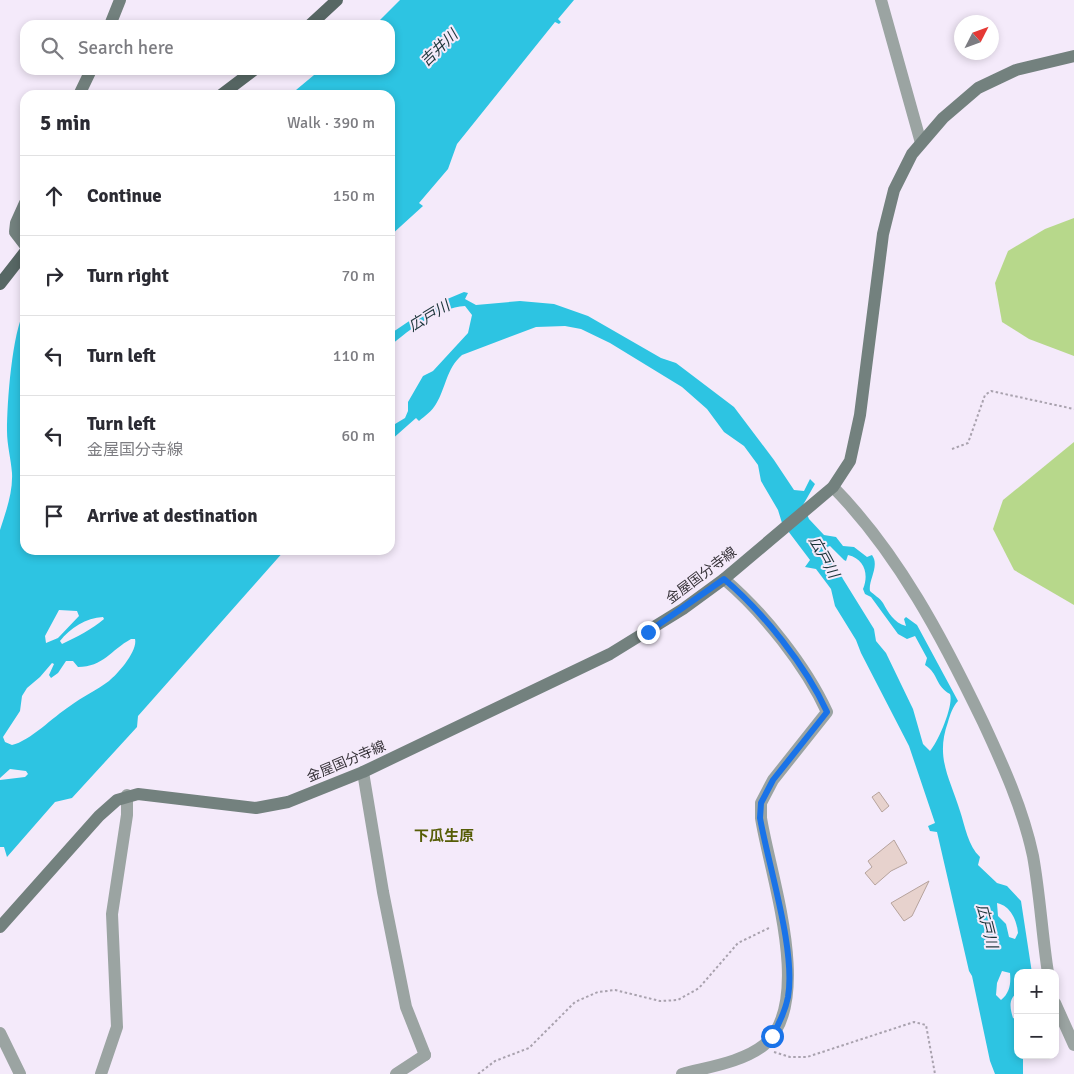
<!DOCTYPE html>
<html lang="en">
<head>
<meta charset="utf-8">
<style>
  body { margin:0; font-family:Signika,"Noto Sans JP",sans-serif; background:#f7f7f7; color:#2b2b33 }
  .controls { position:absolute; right:15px; bottom:15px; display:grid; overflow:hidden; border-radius:10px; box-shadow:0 2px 8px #0003 }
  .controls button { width:45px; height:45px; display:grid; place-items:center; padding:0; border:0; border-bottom:1px solid #e1e1e2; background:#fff; color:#2b2b33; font:25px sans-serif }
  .compass { position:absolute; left:954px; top:15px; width:45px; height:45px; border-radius:50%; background:#fff; box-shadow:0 2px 8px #0003; rotate:48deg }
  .stop { position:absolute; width:15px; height:15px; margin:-11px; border:4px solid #1a73e8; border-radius:50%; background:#fff }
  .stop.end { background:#1a73e8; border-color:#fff; box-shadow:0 1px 5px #0008 }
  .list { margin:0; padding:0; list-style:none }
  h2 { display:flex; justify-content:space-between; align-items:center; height:65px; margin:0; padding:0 20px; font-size:21px }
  h2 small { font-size:16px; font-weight:400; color:#7c7c81 }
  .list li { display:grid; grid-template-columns:32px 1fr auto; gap:15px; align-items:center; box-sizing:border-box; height:80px; padding:0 20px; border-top:1px solid #e1e1e2 }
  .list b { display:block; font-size:19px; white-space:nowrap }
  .list p { margin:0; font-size:16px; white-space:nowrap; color:#7c7c81 }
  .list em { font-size:16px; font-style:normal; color:#7c7c81 }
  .icon { flex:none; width:28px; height:28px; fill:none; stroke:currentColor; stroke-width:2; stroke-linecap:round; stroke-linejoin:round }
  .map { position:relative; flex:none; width:1074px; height:1074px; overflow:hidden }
  .search { position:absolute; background:#fff; box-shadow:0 2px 8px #0003; left:20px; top:20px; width:375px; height:55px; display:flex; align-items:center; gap:12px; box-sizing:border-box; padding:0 18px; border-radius:15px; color:#7c7c81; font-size:19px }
  .panel { position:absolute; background:#fff; box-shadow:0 2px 8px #0003; left:20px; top:90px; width:375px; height:465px; border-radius:15px }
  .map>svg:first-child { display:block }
</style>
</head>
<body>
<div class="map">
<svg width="1074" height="1074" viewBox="0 0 1074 1074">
  <rect width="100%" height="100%" fill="#f4eafa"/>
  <g fill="#b7d88b">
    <polygon points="1074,218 1074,356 1029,339 1002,322 995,283 1008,251 1045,229"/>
    <polygon points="1074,442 1074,605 1014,570 993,529 1003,500"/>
  </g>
  <g fill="#2dc4e2" fill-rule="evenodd">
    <polygon points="400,0 574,0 558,19 561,22 559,24 555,22 457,144 448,169 419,203 423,206 390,236 390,95 290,95 320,70 390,70 390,25 375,25"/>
    <path d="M464 292 468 293 465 299 476 305 520 301 554 304 588 316 661 358 676 363 734 407 774 460 794 490 804 491 810 479 815 484 803 505 809 519 824 535 836 537 843 546 854 547 867 557 872 555C880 566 868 580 870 591 874 595 880 598 883 603 888 612 894 623 906 626L904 619 906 617 917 625 958 701C953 706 950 715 948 722 935 758 950 778 960 811 965 826 968 846 980 857L978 865 997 883 1007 886 1021 901 1032 973H1018V992C1008 999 1010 1008 1013 1018L1018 1020V1055H1023V1074H995L990 1061 972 976 969 971 937 832 930 831 928 826 935 823 909 746 861 653 856 640 835 606 831 589 816 569 805 567 810 560 782 523 778 510 761 481 758 465 744 446 724 432 707 409 682 387 610 343 581 329 565 326 536 327 462 355C446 369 446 388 436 404 432 411 425 416 419 421L416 418 390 441V427L405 418 408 411V402L423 376 433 371 468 333 472 315 465 306C438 308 410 329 390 346V334L433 305ZM830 546 844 560 846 561 848 555C865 559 869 575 863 589L865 594 871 597 898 634 907 639 915 636 927 658 925 665C939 674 935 686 950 694 954 705 938 742 930 751L923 744 913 709 886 653 876 641 874 629 843 579 827 547ZM997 903C1011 906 1017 921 1018 933L1015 939 1009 937 1006 924 998 916ZM1002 971 1010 973C1011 983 1010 993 1001 1000L996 995 997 983Z"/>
    <path d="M25 309V550L95 552 285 550 138 716 137 727 72 798 55 802 7 857 4 847H0V780L25 777 28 774 26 771 10 769 0 778V530C6 511 13 493 12 473 11 459 7 445 7 431 7 402 12 333 25 309ZM59 610 77 611 79 616 58 638 46 643 45 636ZM103 617 104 619C92 629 77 637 62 644L60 641C70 628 86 618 103 617ZM131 639H135C138 651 118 674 109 681 97 690 82 697 70 706 53 717 30 741 12 745L5 742 3 737 20 711 22 696 27 688 40 677 52 663 54 664 49 675 51 678 58 673 66 661H73L78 667C103 667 111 650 131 639Z"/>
  </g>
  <g fill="#e7d2cd" stroke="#b6a39d">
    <polygon points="879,792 889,806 882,812 872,797"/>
    <polygon points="894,840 907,863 891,871 875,885 865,873 872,867 868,861"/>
    <polygon points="929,881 912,916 904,921 891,903"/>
  </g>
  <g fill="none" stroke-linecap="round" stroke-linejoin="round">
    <g stroke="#a9a2ae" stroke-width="2" stroke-dasharray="2.5 2.5" stroke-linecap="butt">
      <polyline points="952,449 968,443 985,395 991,391 1074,409"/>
      <polyline points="774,1052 790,1057 807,1057 914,1022 926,1025 935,1074"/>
      <polyline points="478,1074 495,1061 529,1048 575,1002 598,992 615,990 660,1001 678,1000 699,988 738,943 771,927"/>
    </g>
    <g stroke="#9ba4a2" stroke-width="12">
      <polyline points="881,0 921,143"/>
      <path d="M833 487C898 553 943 639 983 722 1003 765 1023 809 1033 856 1040 895 1042 934 1048 973"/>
      <polyline points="363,772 383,892 406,1007 425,1055"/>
      <polyline points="1055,1003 1074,1045"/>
      <polyline points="0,1033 20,1074"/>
      <polyline points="101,1074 117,1027 112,914 127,815 127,795"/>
      <polyline points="396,1074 425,1055"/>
      <path d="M682 1074C708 1067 743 1062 764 1045 815 1002 770 875 761 818V803L773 780 827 712C806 666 763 612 724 579"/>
    </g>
    <g stroke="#73817e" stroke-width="12">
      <polyline points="110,25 120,0"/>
      <polyline points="79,95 91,70"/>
      <polyline points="25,203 16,223 15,232 25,245"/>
      <polyline points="0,927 99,816 117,800 138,794 256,808 288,802 363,772 610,654 683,609 724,579 833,487 850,461 860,415 883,234 894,190 912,154 943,118 978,88 1016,70 1074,56"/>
    </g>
    <g stroke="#576764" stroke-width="12">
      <polyline points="310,25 337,0"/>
      <polyline points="221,95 254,70"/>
      <polyline points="0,284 25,252"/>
    </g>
  </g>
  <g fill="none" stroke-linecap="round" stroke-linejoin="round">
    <path stroke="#1a73e8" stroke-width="6" d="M648 632 724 579C763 612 806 666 827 712L773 780 761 803 760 818C769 868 796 951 788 997 785 1012 779 1024 772 1036"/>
  </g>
  <g text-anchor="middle" stroke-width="4" stroke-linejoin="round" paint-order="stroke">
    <g font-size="14" fill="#363238" stroke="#f4eafa">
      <text transform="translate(701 575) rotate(-37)" y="5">金屋国分寺線</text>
      <text transform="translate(346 761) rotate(-23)" y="5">金屋国分寺線</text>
    </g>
    <g font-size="15" font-style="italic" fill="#1c3439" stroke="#f4eafa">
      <text transform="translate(439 48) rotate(-44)" y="5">吉井川</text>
      <text transform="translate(429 316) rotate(-31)" y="5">広戸川</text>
      <text transform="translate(824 557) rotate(61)" y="5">広戸川</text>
      <text transform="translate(987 926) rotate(76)" y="5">広戸川</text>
    </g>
    <g font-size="15" font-weight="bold" fill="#565d06" stroke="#f4eafa">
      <text x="444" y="841">下瓜生原</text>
    </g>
  </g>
</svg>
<div class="controls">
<button>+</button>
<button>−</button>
</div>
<svg class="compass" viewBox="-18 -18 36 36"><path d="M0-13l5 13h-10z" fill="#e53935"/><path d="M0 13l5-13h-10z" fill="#7c7c81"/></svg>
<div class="stop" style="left:772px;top:1036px"></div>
<div class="stop end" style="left:648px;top:632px"></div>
<div class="search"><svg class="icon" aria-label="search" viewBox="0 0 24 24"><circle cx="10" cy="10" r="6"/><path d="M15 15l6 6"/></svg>Search here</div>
<section class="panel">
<h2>5 min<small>Walk · 390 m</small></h2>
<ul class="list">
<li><svg class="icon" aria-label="ahead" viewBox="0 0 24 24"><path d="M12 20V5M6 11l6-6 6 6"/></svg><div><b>Continue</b></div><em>150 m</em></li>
<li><svg class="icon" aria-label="right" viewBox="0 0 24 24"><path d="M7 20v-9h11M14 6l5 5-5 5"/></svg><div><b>Turn right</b></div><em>70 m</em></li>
<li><svg class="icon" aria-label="left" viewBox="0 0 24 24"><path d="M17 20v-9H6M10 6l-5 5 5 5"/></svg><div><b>Turn left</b></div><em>110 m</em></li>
<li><svg class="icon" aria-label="left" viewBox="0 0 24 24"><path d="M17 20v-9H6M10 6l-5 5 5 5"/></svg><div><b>Turn left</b><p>金屋国分寺線</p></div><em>60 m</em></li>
<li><svg class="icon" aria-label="arrive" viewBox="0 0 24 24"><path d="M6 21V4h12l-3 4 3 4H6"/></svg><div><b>Arrive at destination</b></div></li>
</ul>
</section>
</div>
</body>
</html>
